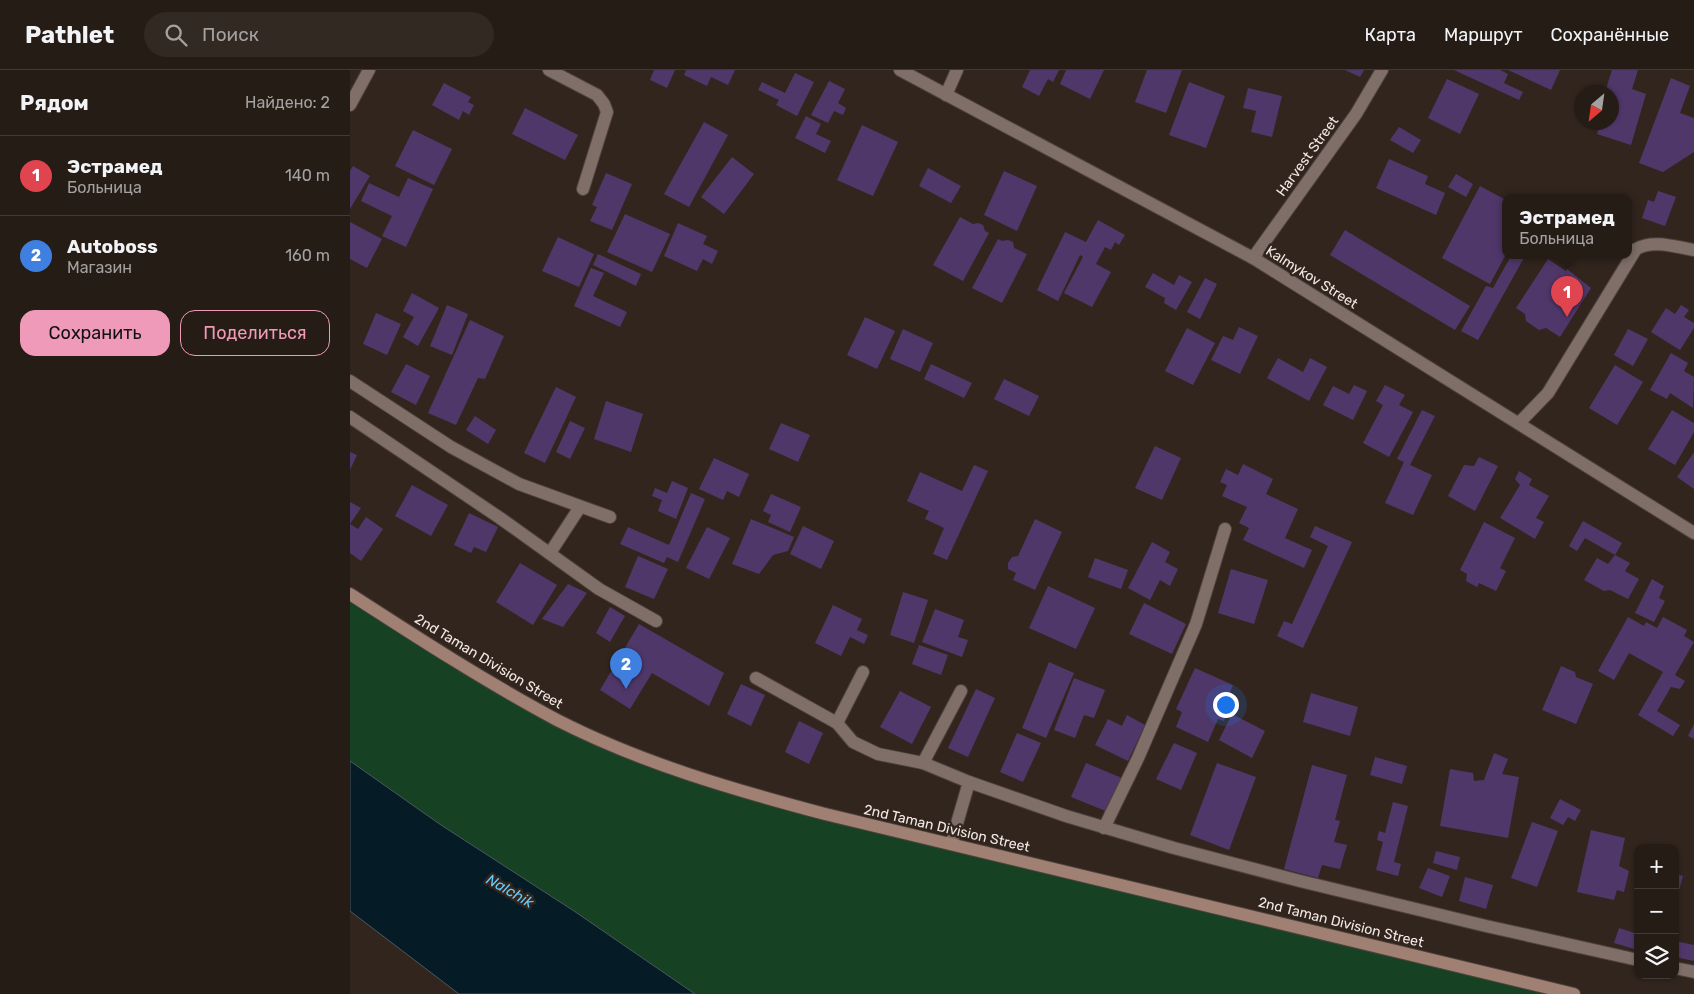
<!DOCTYPE html>
<html lang="ru">
<head>
<meta charset="utf-8">
<style>
  body { margin:0; font-family:Rubik,sans-serif; background:#322923; color:#f1f3f6 }
  .controls { position:absolute; right:15px; bottom:15px; display:grid; overflow:hidden; border-radius:10px; box-shadow:0 1px 4px #0004 }
  .controls button { width:45px; height:45px; display:grid; place-items:center; padding:0; border:0; border-bottom:1px solid #423a35; background:#261c16; color:#f1f3f6; font:25px sans-serif }
  .compass { position:absolute; left:1224px; top:15px; width:45px; height:45px; border-radius:50%; background:#261c16; box-shadow:0 1px 4px #0004; rotate:209deg }
  .you { position:absolute; left:875px; top:634px; width:18px; height:18px; margin:-12px; border:4px solid #fff; border-radius:50%; background:#1a73e8; box-shadow:0 0 0 8px #1a73e833 }
  .badge { display:grid; place-items:center; width:32px; height:32px; border-radius:50%; background:#ef9ab8; color:#fff; font-size:16px; font-weight:700 }
  .pin { position:absolute; translate:-50% -41px; filter:drop-shadow(0 1px 2px #0008) }
  .pin::after { content:''; position:absolute; top:26px; width:18px; height:15px; background:inherit; clip-path:polygon(0 0,100% 0,50% 100%) }
  .popup { position:absolute; left:1152px; top:124px; width:130px; height:65px; box-sizing:border-box; display:grid; place-content:center; border-radius:10px; background:#261c16; filter:drop-shadow(0 1px 4px #0005); font-size:16px; white-space:nowrap; color:#a4a1a1 }
  .popup b { font-size:19px; color:#f1f3f6 }
  .popup::after { content:''; position:absolute; left:50%; top:100%; margin-left:-10px; border:10px solid transparent; border-top-color:#261c16 }
  .list { margin:0; padding:0; list-style:none }
  h2 { display:flex; justify-content:space-between; align-items:center; height:65px; margin:0; padding:0 20px; font-size:21px }
  h2 small { font-size:16px; font-weight:400; color:#a4a1a1 }
  .list li { display:grid; grid-template-columns:32px 1fr auto; gap:15px; align-items:center; box-sizing:border-box; height:80px; padding:0 20px; border-top:1px solid #423a35 }
  .list b { display:block; font-size:19px; white-space:nowrap }
  .list p { margin:0; font-size:16px; white-space:nowrap; color:#a4a1a1 }
  .list em { font-size:16px; font-style:normal; color:#a4a1a1 }
  .actions { display:flex; gap:10px; padding:15px 20px }
  .actions a { flex:1; padding:11px 0; border:1px solid #ef9ab8; border-radius:15px; text-align:center; font-size:18px; color:#ef9ab8 }
  .actions .main { background:#ef9ab8; color:#111 }
  .icon { flex:none; width:28px; height:28px; fill:none; stroke:currentColor; stroke-width:2; stroke-linecap:round; stroke-linejoin:round }
  .map { position:relative; flex:none; width:1344px; height:924px; overflow:hidden }
  header { display:flex; align-items:center; gap:30px; box-sizing:border-box; height:70px; padding:0 25px; background:#261c16; border-bottom:1px solid #423a35 }
  header strong { font-size:24px }
  nav { display:flex; gap:28px; margin-inline-start:auto; font-size:18px }
  .search { width:350px; height:45px; background:#322923; display:flex; align-items:center; gap:12px; box-sizing:border-box; padding:0 18px; border-radius:28px; color:#a4a1a1; font-size:19px }
  main { display:flex }
  aside { flex:1; background:#261c16 }
  .map>svg:first-child { display:block }
</style>
</head>
<body>
<header>
<strong>Pathlet</strong>
<div class="search"><svg class="icon" aria-label="search" viewBox="0 0 24 24"><circle cx="10" cy="10" r="6"/><path d="M15 15l6 6"/></svg>Поиск</div>
<nav><a>Карта</a><a>Маршрут</a><a>Сохранённые</a></nav>
</header>
<main>
<aside>
<h2>Рядом<small>Найдено: 2</small></h2>
<ul class="list">
<li><span class="badge" style="background:#e0444e">1</span><div><b>Эстрамед</b><p>Больница</p></div><em>140 m</em></li>
<li><span class="badge" style="background:#3f7fe0">2</span><div><b>Autoboss</b><p>Магазин</p></div><em>160 m</em></li>
</ul>
<div class="actions"><a class="main">Сохранить</a><a>Поделиться</a></div>
</aside>
<div class="map">
<svg width="1344" height="924" viewBox="0 0 1344 924">
  <rect width="100%" height="100%" fill="#32251e"/>
  <polygon fill="#164223" points="0,524 208,650 337,704 1224,924 345,924 224,841 91,755 0,691"/>
  <polygon fill="#051b26" stroke="#4c595f" points="0,691 91,755 224,841 345,924 109,924 0,841"/>
  <g fill="#50376a">
    <polygon points="304,0 325,0 317,18 300,10"/>
    <polygon points="336,0 385,0 378,15 361,7 357,16 334,5"/>
    <polygon points="680,0 709,0 703,12 698,9 689,26 672,17"/>
    <polygon points="716,0 754,0 740,29 710,14"/>
    <polygon points="797,0 832,0 816,43 785,32"/>
    <polygon points="995,0 1014,0 1010,7"/>
    <polygon points="1104,0 1150,0 1158,4 1154,13 1173,22 1169,30"/>
    <polygon points="1158,0 1210,0 1201,20"/>
    <polygon points="1262,0 1288,0 1282,19 1296,24 1281,75 1247,64 1251,52 1262,52 1262,22 1255,22"/>
    <polygon points="445,3 464,12 447,46 426,35 429,30 408,20 412,12 435,23"/>
    <polygon points="1321,8 1340,16 1330,43 1344,48 1344,82 1313,102 1289,93"/>
    <polygon points="1097,9 1129,24 1110,64 1078,48"/>
    <polygon points="479,11 495,19 488,33 496,38 493,45 484,41 478,53 461,45"/>
    <polygon points="839,12 875,26 856,78 819,65"/>
    <polygon points="94,13 121,27 118,32 124,35 119,45 113,41 109,50 82,35"/>
    <polygon points="898,18 932,26 922,67 901,62 906,41 893,38"/>
    <polygon points="175,38 228,65 215,90 162,64"/>
    <polygon points="456,46 471,54 466,64 481,71 475,83 445,68"/>
    <polygon points="354,52 378,65 339,137 314,124"/>
    <polygon points="512,55 548,72 523,126 487,110"/>
    <polygon points="1049,57 1071,70 1063,83 1040,70"/>
    <polygon points="63,60 102,79 84,115 45,96"/>
    <polygon points="382,87 404,104 374,144 351,127"/>
    <polygon points="1039,89 1078,106 1075,114 1095,123 1086,145 1026,118"/>
    <polygon points="3,96 20,106 0,139 0,101"/>
    <polygon points="578,98 611,116 601,133 569,116"/>
    <polygon points="654,101 687,116 667,161 634,145"/>
    <polygon points="256,103 282,114 262,160 240,151 247,137 242,135"/>
    <polygon points="1106,104 1123,114 1116,127 1098,117"/>
    <polygon points="58,108 83,119 56,177 32,166 42,146 11,131 19,113 49,127"/>
    <polygon points="1130,116 1156,130 1156,184 1140,214 1092,188"/>
    <polygon points="1308,121 1326,127 1315,156 1292,148 1298,130 1304,132"/>
    <polygon points="275,144 320,164 302,202 257,182"/>
    <polygon points="610,147 623,154 628,153 633,155 635,161 639,163 613,211 583,195"/>
    <polygon points="748,150 775,165 769,175 765,172 761,180 755,177 746,194 761,202 742,237 714,223 733,187 730,185 708,231 687,220 715,162 736,172"/>
    <polygon points="0,152 32,169 17,198 0,189"/>
    <polygon points="328,153 357,166 353,174 368,181 362,194 353,189 347,201 314,186"/>
    <polygon points="995,160 1120,236 1105,260 980,185"/>
    <polygon points="208,167 244,184 229,217 192,201"/>
    <polygon points="648,169 652,171 658,170 663,172 664,178 677,184 652,233 622,218"/>
    <polygon points="248,184 291,204 286,216 243,195"/>
    <polygon points="1161,186 1175,186 1128,270 1111,261 1136,216 1143,218"/>
    <polygon points="1198,189 1216,201 1217,199 1241,218 1210,267 1196,258 1189,260 1176,251 1175,244 1166,238"/>
    <polygon points="241,198 254,203 243,226 277,242 270,257 224,236"/>
    <polygon points="803,203 824,215 829,205 842,212 826,240 814,233 815,228 795,217"/>
    <polygon points="855,208 867,214 850,249 837,242"/>
    <polygon points="62,223 89,238 68,276 53,267 64,247 53,241"/>
    <polygon points="97,235 118,244 102,285 80,276"/>
    <polygon points="1331,235 1339,240 1334,247 1344,253 1344,258 1330,280 1301,262 1316,238 1325,244"/>
    <polygon points="26,243 51,254 37,285 13,274"/>
    <polygon points="515,247 545,261 527,299 497,285"/>
    <polygon points="120,250 154,266 135,309 128,308 106,355 78,343"/>
    <polygon points="889,257 908,266 890,304 861,290 873,266 883,270"/>
    <polygon points="837,258 865,273 843,315 815,301"/>
    <polygon points="553,259 583,273 570,302 540,289"/>
    <polygon points="1278,259 1298,269 1283,296 1264,285"/>
    <polygon points="1321,283 1338,293 1334,301 1344,307 1343,338 1320,323 1317,329 1300,320"/>
    <polygon points="928,288 953,302 960,288 977,297 959,331 917,308"/>
    <polygon points="56,294 80,306 66,335 41,322"/>
    <polygon points="581,294 622,313 614,328 574,309"/>
    <polygon points="1265,295 1293,312 1267,355 1239,338"/>
    <polygon points="654,309 689,326 679,346 644,329"/>
    <polygon points="1004,315 1017,321 1003,350 973,335 983,316 999,324"/>
    <polygon points="1035,315 1055,325 1049,335 1063,342 1039,387 1013,373 1033,335 1026,331"/>
    <polygon points="206,317 226,327 195,393 174,383"/>
    <polygon points="256,331 293,344 281,382 244,369"/>
    <polygon points="1072,340 1085,346 1060,395 1082,405 1063,445 1035,433 1054,392 1047,389"/>
    <polygon points="1322,340 1344,353 1344,362 1325,395 1298,379"/>
    <polygon points="125,346 146,360 138,374 116,360"/>
    <polygon points="220,351 235,358 220,389 206,382"/>
    <polygon points="431,353 460,365 448,392 419,379"/>
    <polygon points="805,376 831,388 812,430 785,418"/>
    <polygon points="0,382 7,385 0,400"/>
    <polygon points="1344,382 1344,419 1327,407"/>
    <polygon points="1129,387 1148,396 1125,441 1098,426 1114,395 1124,396"/>
    <polygon points="364,388 399,404 389,427 377,421 373,430 349,419"/>
    <polygon points="893,394 923,409 916,424 948,439 935,468 962,480 954,498 893,470 899,458 889,453 897,437 872,426 877,415 870,412 876,399 888,405"/>
    <polygon points="624,395 638,401 597,490 583,484 594,458 575,449 579,441 557,431 570,402 612,421"/>
    <polygon points="1169,401 1182,409 1179,415 1199,426 1186,448 1194,452 1185,469 1150,448 1170,415 1165,409"/>
    <polygon points="322,411 338,418 326,449 308,441 312,430 302,426 305,418 317,423"/>
    <polygon points="62,415 98,435 81,466 45,446"/>
    <polygon points="341,423 355,429 328,492 317,487 314,493 270,474 278,457 319,475"/>
    <polygon points="421,424 451,437 440,462 418,452 421,445 413,441"/>
    <polygon points="0,432 11,438 0,454 8,459 16,447 33,459 11,491 0,483"/>
    <polygon points="119,443 148,457 136,482 124,477 121,483 104,475"/>
    <polygon points="401,449 444,467 438,481 423,485 409,504 382,494"/>
    <polygon points="685,449 712,462 685,520 663,510 666,503 658,499 658,493 662,487 668,486"/>
    <polygon points="1233,451 1272,473 1265,485 1235,468 1227,481 1219,476"/>
    <polygon points="1134,452 1165,468 1150,498 1156,501 1146,521 1129,513 1127,517 1116,511 1117,504 1110,500"/>
    <polygon points="453,456 484,471 471,499 440,484"/>
    <polygon points="965,456 1002,472 953,578 927,566 934,551 942,554 978,476 960,467"/>
    <polygon points="357,457 380,468 359,509 336,498"/>
    <polygon points="802,472 820,482 815,492 828,499 820,516 810,510 800,530 778,518"/>
    <polygon points="1265,485 1280,493 1275,501 1289,509 1278,529 1260,520 1254,521 1234,510 1247,488 1258,494"/>
    <polygon points="288,486 318,499 304,529 275,517"/>
    <polygon points="745,488 778,500 771,519 738,507"/>
    <polygon points="170,493 207,515 183,555 146,532"/>
    <polygon points="881,499 918,510 904,554 868,543"/>
    <polygon points="1302,509 1314,516 1309,528 1315,531 1304,552 1285,543"/>
    <polygon points="218,514 237,523 213,557 192,549"/>
    <polygon points="698,516 745,538 726,579 679,558"/>
    <polygon points="553,522 578,530 564,573 540,565"/>
    <polygon points="794,533 836,554 822,584 779,564"/>
    <polygon points="483,535 512,549 507,560 518,565 514,574 500,567 491,586 465,573"/>
    <polygon points="260,537 275,546 260,572 246,563"/>
    <polygon points="585,539 614,550 608,567 618,570 612,587 572,572"/>
    <polygon points="1278,547 1294,556 1296,552 1307,558 1313,547 1337,560 1334,566 1344,572 1325,605 1335,611 1330,619 1321,617 1307,641 1330,655 1323,666 1288,645 1313,602 1279,583 1264,610 1248,601"/>
    <polygon points="289,554 374,603 359,636 302,603 280,639 250,620"/>
    <polygon points="569,575 598,585 591,605 562,594"/>
    <polygon points="699,592 724,603 696,668 672,658"/>
    <polygon points="1211,596 1225,602 1226,607 1243,614 1226,654 1192,640"/>
    <polygon points="845,598 883,615 877,629 883,632 874,651 868,649 858,672 826,657 832,642 826,639"/>
    <polygon points="724,608 755,620 744,648 734,645 725,668 704,660"/>
    <polygon points="391,614 415,625 401,656 377,644"/>
    <polygon points="626,619 645,628 618,687 598,678"/>
    <polygon points="550,621 581,637 562,674 530,657"/>
    <polygon points="961,623 1008,637 1000,666 953,652"/>
    <polygon points="882,644 915,661 902,688 869,670"/>
    <polygon points="777,645 795,655 778,691 745,675 758,649 772,656"/>
    <polygon points="449,651 473,663 459,694 435,682"/>
    <polygon points="1344,654 1344,669 1338,666"/>
    <polygon points="667,663 691,673 673,712 650,702"/>
    <polygon points="824,673 847,683 831,720 806,709"/>
    <polygon points="1144,683 1158,689 1152,704 1169,707 1158,768 1090,756 1100,699 1123,703 1124,711 1134,710"/>
    <polygon points="1025,687 1057,696 1052,714 1020,705"/>
    <polygon points="736,693 772,708 758,742 721,727"/>
    <polygon points="867,693 906,707 879,780 840,765"/>
    <polygon points="962,695 997,705 985,750 990,751 984,772 997,775 990,799 972,795 968,808 934,799"/>
    <polygon points="1210,729 1231,740 1225,751 1218,747 1213,755 1200,748"/>
    <polygon points="1043,732 1058,736 1044,792 1051,794 1048,806 1026,800 1033,772 1027,770 1029,761 1035,763"/>
    <polygon points="1182,752 1208,761 1187,817 1161,808"/>
    <polygon points="1241,760 1275,768 1269,796 1279,801 1274,822 1267,820 1264,830 1227,822"/>
    <polygon points="1086,781 1110,787 1107,800 1083,793"/>
    <polygon points="1078,798 1100,806 1092,827 1069,818"/>
    <polygon points="1325,804 1333,806 1326,831 1325,831"/>
    <polygon points="1115,807 1143,815 1136,839 1109,831"/>
    <polygon points="1288,825 1288,838 1284,837"/>
    <polygon points="1269,858 1288,864 1288,880 1264,873"/>
    <polygon points="1325,871 1344,875 1344,891 1325,887"/>
  </g>
  <g fill="none" stroke-linecap="round" stroke-linejoin="round">
    <g stroke="#4e433d" stroke-width="14">
      <g id="service">
        <polyline points="199,0 247,25 254,34 257,42 233,119"/>
        <polyline points="0,311 101,377 169,414 260,447"/>
        <polyline points="0,347 150,448 249,519 306,551"/>
        <polyline points="200,483 230,437"/>
        <polyline points="406,608 487,653 503,672 528,684 573,693 619,712 716,746 824,778 950,811 1136,856 1288,890"/>
        <polyline points="487,653 513,602"/>
        <polyline points="573,693 611,621"/>
        <polyline points="754,758 788,688 846,554 875,459"/>
        <polyline points="601,774 619,712"/>
        <polyline points="1325,898 1344,902"/>
      </g>
    </g>
    <g stroke="#4e433d" stroke-width="14">
      <g id="minor">
        <polyline points="596,25 607,0"/>
        <polyline points="0,35 19,0"/>
        <polyline points="903,188 1006,44 1032,0"/>
        <path d="M1169 353 1198 323 1286 179C1303 169 1326 177 1344 180"/>
      </g>
    </g>
    <g stroke="#4e433d" stroke-width="14">
      <polyline id="tertiary" points="550,0 903,188 1344,463"/>
    </g>
    <g stroke="#4e433d" stroke-width="14">
      <path id="secondary" d="M0 524C68 568 136 612 207 650 291 693 384 720 475 744L1224 924"/>
    </g>
    <use href="#service" stroke="#7f6f68" stroke-width="12"/>
    <use href="#minor" stroke="#7f6f68" stroke-width="12"/>
    <use href="#tertiary" stroke="#7f6f68" stroke-width="12"/>
    <use href="#secondary" stroke="#a18074" stroke-width="12"/>
  </g>
  <g text-anchor="middle" stroke-width="5" stroke-linejoin="round" paint-order="stroke">
    <g font-size="14" fill="#f3e9e5" stroke="#32251e">
      <text transform="translate(957 86) rotate(-54)" y="5">Harvest Street</text>
      <text transform="translate(962 207) rotate(32)" y="5">Kalmykov Street</text>
      <text transform="translate(139 591) rotate(31)" y="5">2nd Taman Division Street</text>
      <text transform="translate(597 758) rotate(13)" y="5">2nd Taman Division Street</text>
      <text transform="translate(991 852) rotate(14)" y="5">2nd Taman Division Street</text>
    </g>
    <g font-size="15" font-style="italic" fill="#66cbfc" stroke="#32251e">
      <text transform="translate(160 821) rotate(30)" y="5">Nalchik</text>
    </g>
  </g>
</svg>
<div class="controls">
<button>+</button>
<button>−</button>
<button><svg class="icon" aria-label="layers" viewBox="0 0 24 24"><path d="M12 4l9 5-9 5-9-5zM3 14l9 5 9-5"/></svg></button>
</div>
<svg class="compass" viewBox="-18 -18 36 36"><path d="M0-13l5 13h-10z" fill="#e53935"/><path d="M0 13l5-13h-10z" fill="#a4a1a1"/></svg>
<div class="you"></div>
<div class="pin badge" style="left:1217px;top:247px;background:#e0444e">1</div>
<div class="popup"><b>Эстрамед</b>Больница</div>
<div class="pin badge" style="left:276px;top:619px;background:#3f7fe0">2</div>
</div>
</main>
</body>
</html>
